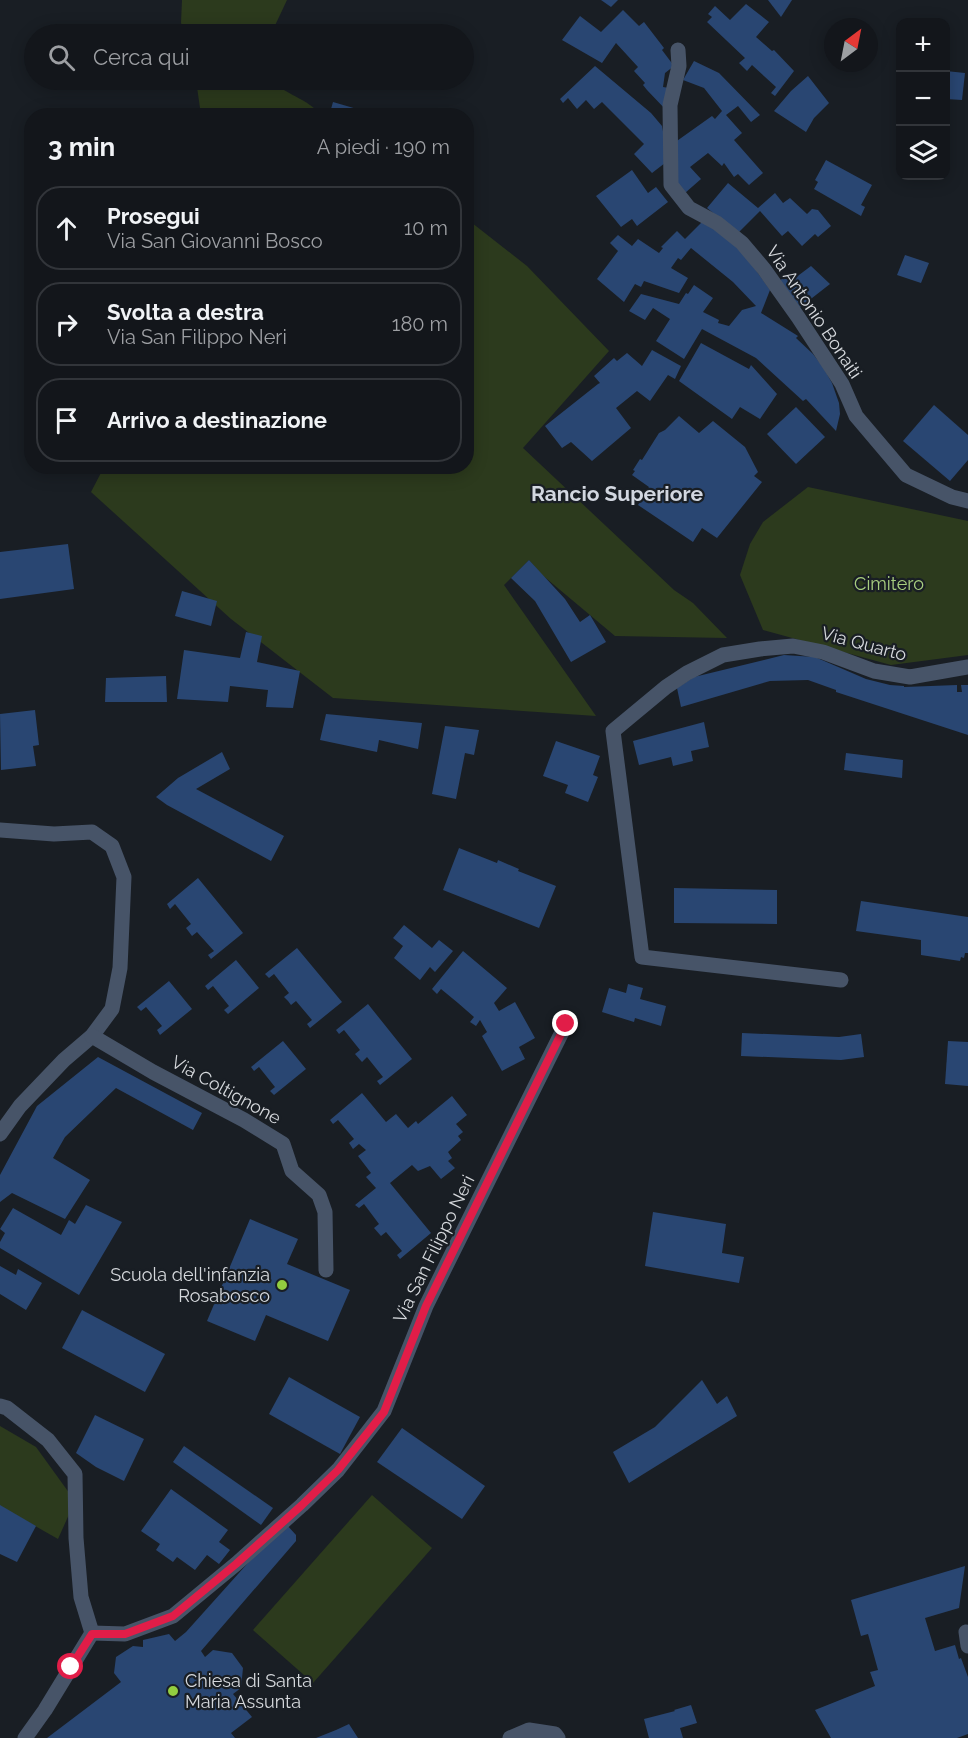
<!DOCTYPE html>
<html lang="it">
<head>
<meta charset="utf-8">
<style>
  body { margin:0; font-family:Raleway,sans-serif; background:#202328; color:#f1f3f6 }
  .controls { position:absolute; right:18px; top:18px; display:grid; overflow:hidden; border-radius:12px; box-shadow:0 3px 15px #0003 }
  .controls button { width:54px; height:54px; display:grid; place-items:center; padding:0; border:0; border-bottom:2px solid #32353a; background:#13161b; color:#f1f3f6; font:30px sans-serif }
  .compass { position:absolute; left:824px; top:18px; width:54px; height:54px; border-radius:50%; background:#13161b; box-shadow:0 3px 15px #0003; rotate:32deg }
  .stop { position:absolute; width:18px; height:18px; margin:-14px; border:4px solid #e11d48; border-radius:50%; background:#fff }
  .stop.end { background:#e11d48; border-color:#fff; box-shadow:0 2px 6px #0008 }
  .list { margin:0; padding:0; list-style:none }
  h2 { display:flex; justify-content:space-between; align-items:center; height:78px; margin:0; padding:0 24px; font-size:26px }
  h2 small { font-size:20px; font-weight:400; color:#9d9fa3 }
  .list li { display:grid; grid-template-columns:39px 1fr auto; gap:18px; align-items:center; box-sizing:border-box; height:84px; margin:0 12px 12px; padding:0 12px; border:2px solid #32353a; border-radius:24px }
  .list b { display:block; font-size:22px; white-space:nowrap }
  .list p { margin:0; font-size:20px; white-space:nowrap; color:#9d9fa3 }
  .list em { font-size:20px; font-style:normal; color:#9d9fa3 }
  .icon { flex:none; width:33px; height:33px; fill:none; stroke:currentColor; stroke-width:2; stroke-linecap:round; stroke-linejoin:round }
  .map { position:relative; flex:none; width:968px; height:1738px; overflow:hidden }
  .search { position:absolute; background:#13161b; box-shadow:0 3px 15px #0003; left:24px; top:24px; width:450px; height:66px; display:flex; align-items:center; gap:15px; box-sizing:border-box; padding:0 21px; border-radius:33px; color:#9d9fa3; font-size:22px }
  .panel { position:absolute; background:#13161b; box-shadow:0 3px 15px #0003; left:24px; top:108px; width:450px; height:366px; border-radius:24px }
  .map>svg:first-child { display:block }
</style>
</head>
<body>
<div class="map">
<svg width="968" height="1738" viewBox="0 0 968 1738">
  <rect width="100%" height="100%" fill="#191e24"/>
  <g fill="#2c3a1d">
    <polygon points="182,0 287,0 271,34 185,34 181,23"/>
    <path d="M196 80H270C285 94 308 99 321 115H201Z"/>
    <polygon points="467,219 527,266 609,351 523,448 674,590 693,603 727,638 615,636 541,574 529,560 504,585 596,716 333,698 231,619 91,492 104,467 466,466"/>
    <polygon points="808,487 968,521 968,655 891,665 763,630 740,575 750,544 763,522"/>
    <polygon points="0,1426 36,1447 75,1501 58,1539 0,1506"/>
    <polygon points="372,1495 432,1548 313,1683 253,1630"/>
  </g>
  <g fill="#294672">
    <polygon points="601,0 618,0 611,7"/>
    <polygon points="768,0 792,0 781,17"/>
    <polygon points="746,4 769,22 756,37 772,51 774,50 794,71 775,96 771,93 776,87 752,65 747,71 739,63 745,58 707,22 712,17 708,14 715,6 730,20"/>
    <polygon points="623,10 639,26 644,22 664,48 662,50 674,66 665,73 663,87 669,88 667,111 647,90 643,85 645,83 634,71 638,67 616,43 602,63 562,40 580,16 601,32"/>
    <polygon points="694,61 719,73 760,115 751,122 738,106 726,115 742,133 734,140 763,173 749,185 738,174 734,177 724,163 722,166 708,153 690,167 701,179 685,193 678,187 674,143 712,116 715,119 722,111 704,88 683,80"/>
    <polygon points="595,66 651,113 662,126 665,142 665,163 652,173 634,154 644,144 602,102 594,109 586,100 577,109 568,98 563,103 560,99"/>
    <polygon points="946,71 965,73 962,100 946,99"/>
    <polygon points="808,76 829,103 814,118 806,132 774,111 791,91"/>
    <polygon points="333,102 357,109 372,113 371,116 329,116"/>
    <polygon points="826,160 872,185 861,205 865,207 861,216 814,189 818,182 815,180"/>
    <polygon points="632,170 648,193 656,187 668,202 637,226 632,219 621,227 596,196"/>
    <polygon points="728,183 758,208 775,193 783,203 790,198 807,214 812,209 818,210 831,226 818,237 815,234 802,246 788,231 782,236 760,211 738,233 707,208"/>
    <polygon points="705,219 745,255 770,290 761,313 798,336 796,338 813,354 823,367 832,383 839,403 840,414 836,431 806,399 803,401 756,358 702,329 684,359 656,341 670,319 653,308 645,320 629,311 641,294 679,304 686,293 688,294 694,285 713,298 703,312 719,320 718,323 729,326 742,310 756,306 733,282 691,248 681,260 678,258 671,268 688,278 679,293 644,281 641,287 635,284 624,302 597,279 618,251 610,243 618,235 632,246 638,239 659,253 663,248 661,247 677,231 685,239"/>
    <polygon points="905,255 929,263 921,283 897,275"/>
    <polygon points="811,266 830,284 798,309 778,282 791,272 795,278"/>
    <polygon points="701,343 749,369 751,365 777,394 760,419 740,407 732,419 679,381"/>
    <polygon points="652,350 681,366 675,379 668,375 650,401 637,391 616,408 631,428 592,461 571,442 562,448 545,426 598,384 600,383 594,376 614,358 617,361 627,353 642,366"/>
    <polygon points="934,405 968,435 968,460 950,481 903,441"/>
    <polygon points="796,407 825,437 796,464 767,434"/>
    <polygon points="679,416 699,433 713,421 745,447 758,472 754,476 762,482 717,538 702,528 693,542 638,505 649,487 632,475 635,471 633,470 640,459 642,460 659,433 665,430"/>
    <polygon points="68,544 74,589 0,599 0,552"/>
    <polygon points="529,560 565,599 580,622 590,615 606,642 571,662 535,601 511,578"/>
    <polygon points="182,591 217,601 211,626 175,616"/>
    <polygon points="246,632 262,636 257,662 300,671 293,708 266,707 268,690 230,686 228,702 177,699 184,650 240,658"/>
    <polygon points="784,655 815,657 866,679 890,685 904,686 904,687 957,685 957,692 962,692 961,685 968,685 968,735 836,692 836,690 808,680 770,681 681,707 677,688 694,677"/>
    <polygon points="166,676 167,702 105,702 106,678"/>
    <polygon points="35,710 39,745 33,746 36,766 1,770 0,714"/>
    <polygon points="326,714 422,723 418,749 379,740 377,752 320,740"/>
    <polygon points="704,722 709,747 691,751 693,761 673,766 671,757 639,765 633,741"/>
    <polygon points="445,726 479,730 474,755 465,753 456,799 432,794"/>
    <polygon points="556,741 600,756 593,775 598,777 588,802 565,793 568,785 543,776"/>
    <polygon points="222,752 230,769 196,789 284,836 271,861 167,805 156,797 178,778"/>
    <polygon points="846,753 903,760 902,778 844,770"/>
    <polygon points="459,848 497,863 498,860 519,869 518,871 556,886 539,928 443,890"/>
    <polygon points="198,878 243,933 211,959 208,955 214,951 197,932 192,936 186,928 191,924 175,904 170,909 167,904"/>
    <polygon points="674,888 777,890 777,924 674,923"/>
    <polygon points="861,901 968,917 968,953 965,953 964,958 961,957 960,961 921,955 921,940 856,931"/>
    <polygon points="404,925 432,948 439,940 453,951 435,972 430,967 420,980 394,958 403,946 393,938"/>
    <polygon points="297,948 342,1002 310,1028 307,1024 312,1020 296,1001 291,1005 288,1001 284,997 289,993 274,974 269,978 265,974"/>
    <polygon points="463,951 507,988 494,1003 499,1011 515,1002 535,1038 519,1047 525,1059 502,1071 482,1036 487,1032 480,1020 476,1026 470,1022 474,1017 458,1003 441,989 437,994 432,989"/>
    <polygon points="236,960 259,988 228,1014 224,1010 229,1006 213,986 208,990 205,986"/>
    <polygon points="169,981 192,1009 160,1035 157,1030 162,1026 146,1007 141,1011 137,1007"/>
    <polygon points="628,984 643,988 640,999 666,1006 661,1026 635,1018 634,1022 602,1012 609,988 626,993"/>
    <polygon points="368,1004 412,1059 380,1085 377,1081 383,1077 367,1057 362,1062 355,1054 360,1050 344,1030 339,1034 336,1030"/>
    <polygon points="742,1033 839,1037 861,1034 864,1057 841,1060 741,1056"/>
    <polygon points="283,1041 306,1069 274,1095 270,1091 275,1087 259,1067 254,1071 251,1067"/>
    <polygon points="948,1041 968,1042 968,1086 945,1084"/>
    <polygon points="98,1057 202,1113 193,1130 116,1088 65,1137 53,1158 90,1180 65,1219 12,1193 0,1202 0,1175 37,1106"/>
    <polygon points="362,1093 386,1122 396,1114 408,1128 416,1121 418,1124 452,1096 467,1115 456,1124 463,1132 458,1136 461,1140 448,1152 452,1158 448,1161 455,1168 441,1179 430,1166 418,1171 412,1165 390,1183 431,1233 400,1259 397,1255 402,1251 386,1232 381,1236 374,1228 379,1224 364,1204 359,1208 355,1205 376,1188 366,1177 371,1173 358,1156 366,1150 359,1144 353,1149 349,1143 354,1139 338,1120 333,1124 330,1120"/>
    <polygon points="86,1205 122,1222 79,1295 0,1248 0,1242 5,1233 0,1229 13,1208 61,1235 69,1220 75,1224"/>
    <polygon points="653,1212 726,1224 722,1253 744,1257 739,1283 645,1266"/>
    <polygon points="250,1219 298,1239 287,1264 350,1290 328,1341 266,1315 255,1341 207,1321"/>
    <polygon points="0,1266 16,1275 18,1269 42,1283 26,1310 0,1294"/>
    <polygon points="82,1310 165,1354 145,1392 62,1348"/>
    <polygon points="289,1377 360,1417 340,1454 269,1414"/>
    <polygon points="702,1380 717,1404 727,1396 737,1416 629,1483 613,1452 655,1427"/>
    <polygon points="95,1415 144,1439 124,1481 96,1467 76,1453"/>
    <polygon points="402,1428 485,1486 462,1519 377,1462"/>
    <polygon points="184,1446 273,1508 261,1525 173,1462"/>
    <polygon points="171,1489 228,1530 219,1542 230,1550 219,1564 207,1555 195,1570 177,1557 173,1562 156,1550 160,1544 141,1531"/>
    <polygon points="0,1505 36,1526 17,1562 0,1554"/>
    <polygon points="286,1524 296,1535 296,1541 201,1651 205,1657 213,1650 232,1653 243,1668 241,1688 233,1694 252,1717 231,1733 235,1738 47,1738 121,1682 114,1673 116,1657 133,1646 143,1647 143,1640 169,1634 175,1641 186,1632 256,1554"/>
    <polygon points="965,1566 959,1608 925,1618 935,1651 955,1645 959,1659 961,1658 968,1677 968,1734 957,1738 831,1738 815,1710 875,1686 870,1672 878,1670 868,1634 861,1636 851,1600"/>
    <polygon points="691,1705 697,1723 680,1728 683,1738 649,1738 644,1719 675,1711 674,1710"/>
    <polygon points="349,1724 358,1738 316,1738 336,1730"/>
  </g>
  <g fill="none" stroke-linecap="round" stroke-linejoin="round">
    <g stroke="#475468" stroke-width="15">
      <polyline points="678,50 679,66 670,105 671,185 689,208 717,223 742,243 764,269 798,317 842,384 856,416 906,475 952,497 968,501"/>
      <polyline points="0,830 54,834 92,832 112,846 124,877 120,968 112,1009 92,1036 64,1060 20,1106 0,1134"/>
      <polyline points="841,980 642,957 613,731 666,687 687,673 723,655 760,649 793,646 823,652 874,671 910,677 968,667"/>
      <polyline points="92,1036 153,1072 244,1120 283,1144 292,1171 319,1195 325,1212 326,1270"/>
      <polyline points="0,1406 7,1408 48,1440 75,1474 76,1538 81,1597 92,1633 45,1710 25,1738"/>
      <polyline points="966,1632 968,1646"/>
      <polyline points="92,1633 125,1634 173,1616 236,1564 302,1505 338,1470 384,1411 426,1306 566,1024"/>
      <polyline points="510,1738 529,1730 555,1734 558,1738"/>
    </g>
  </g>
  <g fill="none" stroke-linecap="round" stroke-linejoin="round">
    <polyline stroke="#e11d48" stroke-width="8" points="71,1667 92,1634 125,1634 173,1616 236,1564 302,1505 338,1470 384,1412 426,1306 566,1024"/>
  </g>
  <g fill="#92cd3f" stroke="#191e24" stroke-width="2">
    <circle cx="282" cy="1285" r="6"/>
    <circle cx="173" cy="1691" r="6"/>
  </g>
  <g text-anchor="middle" stroke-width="4.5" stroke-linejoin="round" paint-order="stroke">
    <g font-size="18" fill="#d5d8dc" stroke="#191e24">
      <text transform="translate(814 312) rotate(56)" y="6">Via Antonio Bonaiti</text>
      <text transform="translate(864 644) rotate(15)" y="6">Via Quarto</text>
      <text transform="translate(226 1090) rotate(29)" y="6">Via Coltignone</text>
      <text transform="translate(434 1249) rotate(-64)" y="6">Via San Filippo Neri</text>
    </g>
    <g font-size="18" fill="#a8ce7f" stroke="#191e24">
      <text x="889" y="590">Cimitero</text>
    </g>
    <g font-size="18" fill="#d5d8dc" stroke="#191e24" text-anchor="end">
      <text x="270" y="1281">Scuola dell'infanzia<tspan x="270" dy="21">Rosabosco</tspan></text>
      <text x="185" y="1687" text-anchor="start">Chiesa di Santa<tspan x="185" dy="21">Maria Assunta</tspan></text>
    </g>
    <g font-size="21" font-weight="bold" fill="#d2d7e0" stroke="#191e24">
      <text x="617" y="501">Rancio Superiore</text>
    </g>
  </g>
</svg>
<div class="controls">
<button>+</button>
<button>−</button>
<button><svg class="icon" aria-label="layers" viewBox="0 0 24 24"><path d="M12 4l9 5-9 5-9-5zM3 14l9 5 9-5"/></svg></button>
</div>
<svg class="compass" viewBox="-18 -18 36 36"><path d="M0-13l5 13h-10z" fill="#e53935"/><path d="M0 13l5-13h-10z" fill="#9d9fa3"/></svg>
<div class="stop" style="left:71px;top:1667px"></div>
<div class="stop end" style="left:566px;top:1024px"></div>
<div class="search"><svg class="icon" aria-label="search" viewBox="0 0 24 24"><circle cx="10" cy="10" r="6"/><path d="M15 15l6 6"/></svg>Cerca qui</div>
<section class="panel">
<h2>3 min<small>A piedi · 190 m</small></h2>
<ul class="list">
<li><svg class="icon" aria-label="ahead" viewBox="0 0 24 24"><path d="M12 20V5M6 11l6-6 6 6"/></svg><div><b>Prosegui</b><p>Via San Giovanni Bosco</p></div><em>10 m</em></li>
<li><svg class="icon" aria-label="right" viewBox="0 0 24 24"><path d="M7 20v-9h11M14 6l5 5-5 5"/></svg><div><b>Svolta a destra</b><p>Via San Filippo Neri</p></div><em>180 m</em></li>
<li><svg class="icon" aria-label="arrive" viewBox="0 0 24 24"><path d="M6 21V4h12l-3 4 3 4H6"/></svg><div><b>Arrivo a destinazione</b></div></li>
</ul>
</section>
</div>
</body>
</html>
